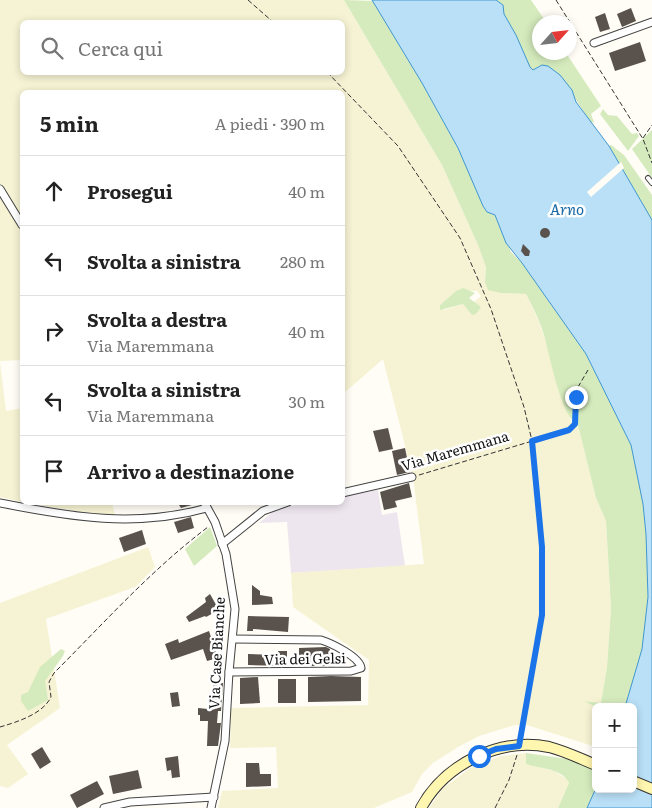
<!DOCTYPE html>
<html lang="it">
<head>
<meta charset="utf-8">
<style>
  body { margin:0; font-family:Literata,serif; background:#f6f6f6; color:#222 }
  .controls { position:absolute; right:15px; bottom:15px; display:grid; overflow:hidden; border-radius:8px; box-shadow:0 2px 8px #0003 }
  .controls button { width:45px; height:45px; display:grid; place-items:center; padding:0; border:0; border-bottom:1px solid #e0e0e0; background:#fff; color:#222; font:25px sans-serif }
  .compass { position:absolute; left:532px; top:15px; width:45px; height:45px; border-radius:50%; background:#fff; box-shadow:0 2px 8px #0003; rotate:63deg }
  .stop { position:absolute; width:15px; height:15px; margin:-11px; border:4px solid #1a73e8; border-radius:50%; background:#fff }
  .stop.end { background:#1a73e8; border-color:#fff; box-shadow:0 1px 5px #0008 }
  .list { margin:0; padding:0; list-style:none }
  h2 { display:flex; justify-content:space-between; align-items:center; height:65px; margin:0; padding:0 20px; font-size:21px }
  h2 small { font-size:16px; font-weight:400; color:#767676 }
  .list li { display:grid; grid-template-columns:32px 1fr auto; gap:15px; align-items:center; box-sizing:border-box; height:70px; padding:0 20px; border-top:1px solid #e0e0e0 }
  .list b { display:block; font-size:19px; white-space:nowrap }
  .list p { margin:0; font-size:16px; white-space:nowrap; color:#767676 }
  .list em { font-size:16px; font-style:normal; color:#767676 }
  .icon { flex:none; width:28px; height:28px; fill:none; stroke:currentColor; stroke-width:2; stroke-linecap:round; stroke-linejoin:round }
  .map { position:relative; flex:none; width:652px; height:808px; overflow:hidden }
  .search { position:absolute; background:#fff; box-shadow:0 2px 8px #0003; left:20px; top:20px; width:325px; height:55px; display:flex; align-items:center; gap:12px; box-sizing:border-box; padding:0 18px; border-radius:8px; color:#767676; font-size:19px }
  .panel { position:absolute; background:#fff; box-shadow:0 2px 8px #0003; left:20px; top:90px; width:325px; height:415px; border-radius:8px }
  .map>svg:first-child { display:block }
</style>
</head>
<body>
<div class="map">
<svg width="652" height="808" viewBox="0 0 652 808">
  <rect width="100%" height="100%" fill="#fffdf5"/>
  <polygon fill="#eee6ef" points="378,490 382,515 397,512 405,566 291,573 287,522 259,523 278,508 309,503 342,502 343,496"/>
  <g fill="#f6f3d4" fill-rule="evenodd">
    <path d="M0 0H344L442 165 478 245 486 267 485 282 501 293 526 294 540 324 571 422 578 425 596 498 606 521 611 608 607 667 601 703 586 701 596 707V747L527 725H515L479 736 458 747 433 763 422 774 412 792 374 808H218L222 791 278 788 276 747 230 748 231 708 368 705 369 660 293 607 291 573 424 564 413 477 383 359 343 394 342 92H22V360L0 361ZM22 22H342V72H22ZM456 291H477L481 296 475 301 470 312 463 304 444 310 440 305Z"/>
    <polygon points="0,362 6,411 22,408 22,502 0,497"/>
    <polygon points="26,503 112,503 115,515 99,515"/>
    <polygon points="148,547 155,567 135,587 46,619 60,708 7,745 28,774 8,788 0,786 0,603"/>
    <polygon points="526,753 527,764 554,771 567,779 569,783 558,808 429,808 442,789 470,768 501,756"/>
  </g>
  <g fill="#d5ebbd">
    <path d="M344 0 373 1 422 83 458 148 483 206 487 212 495 215 511 252 522 263 586 354 631 445 643 504 646 534 648 597 642 649 625 707H596L584 701 601 703 607 667 611 608 606 521 596 498 578 425C559 415 549 347 541 326 537 315 531 304 526 294L501 293 488 290 485 282 486 267 478 245 442 165Z"/>
    <polygon points="496,0 531,0 546,22 540,22 540,52 566,53 601,106 591,114 594,122 591,123 560,75 542,65 533,70 530,67 516,35 504,14 503,5"/>
    <polygon points="603,109 608,115 617,116 632,134 637,133 639,136 628,151 600,114"/>
    <polygon points="652,130 652,178 632,149"/>
    <polygon points="611,145 624,155 652,195 652,220 609,146"/>
    <polygon points="463,288 475,293 469,298 481,307 476,314 472,315 463,304 440,310 440,305 456,291"/>
    <polygon points="210,527 217,546 194,566 185,549"/>
    <polygon points="61,649 65,651 63,656 45,681 48,700 28,711 21,701 21,695 28,692 40,667"/>
    <path d="M526 753 567 759 596 771V788L587 808H558L569 783C562 768 540 769 526 764Z"/>
  </g>
  <polygon fill="#b9e0f7" stroke="#3f96cf" points="372,0 496,0 503,5 504,14 516,35 530,67 533,70 542,65 548,66 560,75 572,90 576,102 609,146 652,220 652,808 587,808 596,788 633,789 633,707 625,707 642,649 648,597 646,534 643,504 631,445 586,354 522,263 506,243 495,215 487,212 483,206 458,148 422,83"/>
  <polygon fill="#fffdf5" points="621,162 624,168 591,197 587,192"/>
  <g fill="#5a524d">
    <polygon points="631,8 636,21 622,27 617,14"/>
    <polygon points="605,13 610,29 600,32 595,17"/>
    <polygon points="640,42 646,61 615,71 609,53"/>
    <circle cx="545" cy="233" r="5"/>
    <polygon points="523,244 530,251 529,256 525,256 521,251"/>
    <polygon points="388,428 393,449 379,452 373,431"/>
    <polygon points="405,448 410,472 397,475 392,451"/>
    <polygon points="409,483 412,497 395,501 397,507 384,510 380,492"/>
    <polygon points="177,502 199,502 199,503 181,508"/>
    <polygon points="191,517 194,528 178,533 174,522"/>
    <polygon points="142,530 146,544 124,552 119,538"/>
    <polygon points="252,585 260,591 260,595 272,597 273,604 252,605"/>
    <polygon points="210,594 219,610 206,617 205,616 189,622 186,617 206,602 205,598"/>
    <polygon points="248,616 289,617 288,632 253,629 253,631 247,631"/>
    <polygon points="209,631 218,658 207,661 203,649 171,660 165,644 178,639 179,643"/>
    <polygon points="326,647 330,649 330,666 299,666 299,648"/>
    <polygon points="278,651 287,651 287,666 248,665 248,654 278,655"/>
    <polygon points="331,676 361,677 361,701 308,702 308,677"/>
    <polygon points="258,677 260,703 240,704 240,678"/>
    <rect x="278" y="679" width="18" height="24"/>
    <polygon points="213,683 223,683 221,711 218,711 217,723 221,723 218,746 207,746 208,721 200,721 200,715 198,715 198,708 208,709 209,701 213,702"/>
    <polygon points="178,692 180,706 172,707 170,693"/>
    <polygon points="42,747 51,762 40,769 31,754"/>
    <polygon points="178,756 180,777 172,778 171,770 167,771 165,758"/>
    <polygon points="246,763 259,763 260,774 271,774 271,786 246,787"/>
    <polygon points="138,770 142,788 113,794 109,776"/>
    <polygon points="97,781 104,794 77,808 70,795"/>
  </g>
  <g fill="none" stroke-linecap="round" stroke-linejoin="round">
    <g stroke="#444" stroke-width="6">
      <polyline id="lane" points="648,178 652,183"/>
    </g>
    <g stroke="#444" stroke-width="9">
      <g id="street">
        <polyline points="594,43 652,22"/>
        <polyline points="0,189 22,225"/>
        <polyline points="342,493 412,477"/>
        <polyline points="204,502 215,522 226,554 235,609 229,672 225,741 211,808"/>
        <path d="M0 503C71 517 136 528 207 508"/>
        <polyline points="222,544 263,511 288,502"/>
        <path d="M229 672 351 671 361 668C360 657 331 643 321 640L233 639"/>
        <polyline points="104,808 130,802 214,797"/>
      </g>
    </g>
    <g stroke="#333" stroke-width="12">
      <g id="secondary">
        <polyline points="633,781 652,789"/>
        <path d="M421 808C445 764 499 737 549 747 565 751 581 759 596 765"/>
      </g>
    </g>
    <g stroke="#333" stroke-width="1" stroke-dasharray="5 2.5" stroke-linecap="butt">
      <polyline points="248,0 273,22"/>
      <polyline points="556,0 643,139 652,163"/>
      <polyline points="327,72 398,146 460,238 491,309 524,407 532,441 536,475 542,547 542,615 521,736"/>
      <polyline points="643,138 652,125"/>
      <polyline points="419,475 569,430 575,425 578,387 588,370"/>
      <path d="M0 727C17 722 43 714 51 697L49 682 54 673C104 623 151 570 208 527"/>
      <polyline points="495,808 509,780 517,755"/>
    </g>
    <use href="#lane" stroke="#fff" stroke-width="4"/>
    <use href="#street" stroke="#fff" stroke-width="7"/>
    <use href="#secondary" stroke="#fff6b0" stroke-width="10"/>
  </g>
  <g fill="none" stroke-linecap="round" stroke-linejoin="round">
    <polyline stroke="#1a73e8" stroke-width="6" points="479,756 496,749 519,746 542,615 542,547 532,441 569,430 575,424 576,397"/>
  </g>
  <g text-anchor="middle" stroke-width="5" stroke-linejoin="round" paint-order="stroke">
    <g font-size="14" fill="#111" stroke="#fff">
      <text transform="translate(455 451) rotate(-16)" y="5">Via Maremmana</text>
      <text transform="translate(217 653) rotate(-87)" y="5">Via Case Bianche</text>
      <text transform="translate(305 659) rotate(-1)" y="5">Via dei Gelsi</text>
    </g>
    <g font-size="15" font-style="italic" fill="#1768a6" stroke="#fff">
      <text x="567" y="215">Arno</text>
    </g>
  </g>
</svg>
<div class="controls">
<button>+</button>
<button>−</button>
</div>
<svg class="compass" viewBox="-18 -18 36 36"><path d="M0-13l5 13h-10z" fill="#e53935"/><path d="M0 13l5-13h-10z" fill="#767676"/></svg>
<div class="stop" style="left:479px;top:756px"></div>
<div class="stop end" style="left:576px;top:397px"></div>
<div class="search"><svg class="icon" aria-label="search" viewBox="0 0 24 24"><circle cx="10" cy="10" r="6"/><path d="M15 15l6 6"/></svg>Cerca qui</div>
<section class="panel">
<h2>5 min<small>A piedi · 390 m</small></h2>
<ul class="list">
<li><svg class="icon" aria-label="ahead" viewBox="0 0 24 24"><path d="M12 20V5M6 11l6-6 6 6"/></svg><div><b>Prosegui</b></div><em>40 m</em></li>
<li><svg class="icon" aria-label="left" viewBox="0 0 24 24"><path d="M17 20v-9H6M10 6l-5 5 5 5"/></svg><div><b>Svolta a sinistra</b></div><em>280 m</em></li>
<li><svg class="icon" aria-label="right" viewBox="0 0 24 24"><path d="M7 20v-9h11M14 6l5 5-5 5"/></svg><div><b>Svolta a destra</b><p>Via Maremmana</p></div><em>40 m</em></li>
<li><svg class="icon" aria-label="left" viewBox="0 0 24 24"><path d="M17 20v-9H6M10 6l-5 5 5 5"/></svg><div><b>Svolta a sinistra</b><p>Via Maremmana</p></div><em>30 m</em></li>
<li><svg class="icon" aria-label="arrive" viewBox="0 0 24 24"><path d="M6 21V4h12l-3 4 3 4H6"/></svg><div><b>Arrivo a destinazione</b></div></li>
</ul>
</section>
</div>
</body>
</html>
